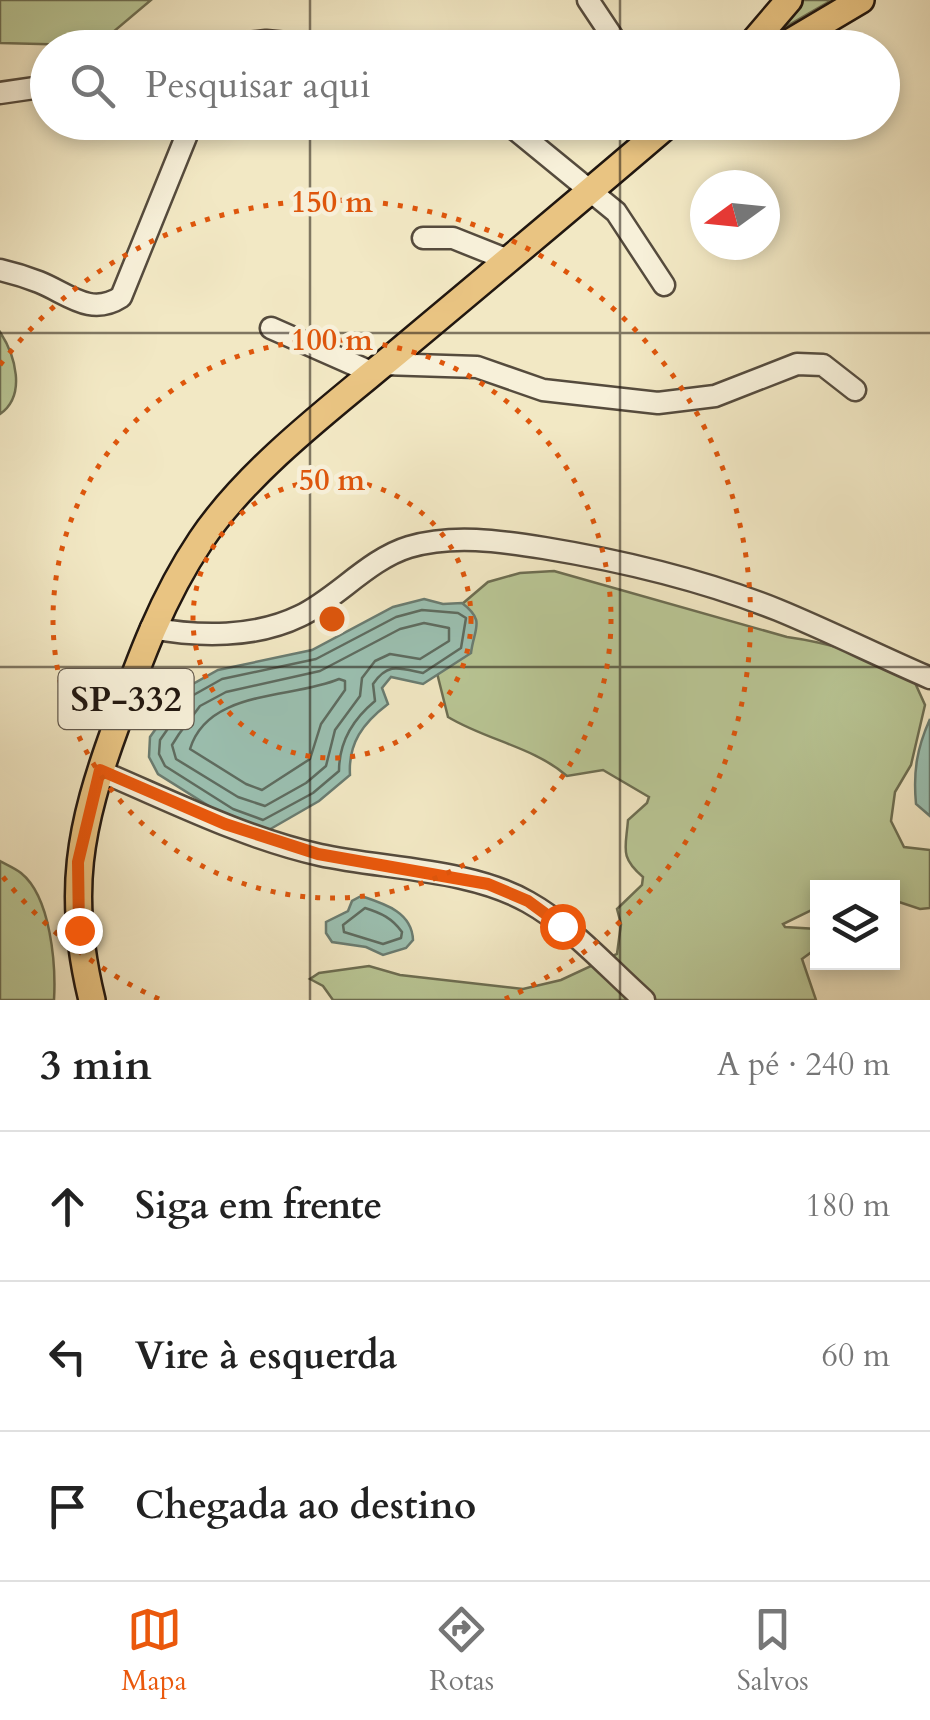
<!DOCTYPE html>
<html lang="pt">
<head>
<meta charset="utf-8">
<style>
  body { margin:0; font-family:Cardo,serif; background:#f6f6f6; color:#222 }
  .controls { position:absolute; right:30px; bottom:30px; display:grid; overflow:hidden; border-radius:0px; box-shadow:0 5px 15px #0003 }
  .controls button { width:90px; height:90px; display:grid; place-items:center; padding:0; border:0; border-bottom:2px solid #e0e0e0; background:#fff; color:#222; font:50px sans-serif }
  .compass { position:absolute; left:690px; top:170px; width:90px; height:90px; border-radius:50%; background:#fff; box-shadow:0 5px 15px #0003; rotate:255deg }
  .stop { position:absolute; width:30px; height:30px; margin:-22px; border:8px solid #ea580c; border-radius:50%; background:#fff }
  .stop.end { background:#ea580c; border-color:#fff; box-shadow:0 2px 10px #0008 }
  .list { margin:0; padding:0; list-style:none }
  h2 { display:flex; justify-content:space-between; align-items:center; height:130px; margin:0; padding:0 40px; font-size:42px }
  h2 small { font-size:32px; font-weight:400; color:#767676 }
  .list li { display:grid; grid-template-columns:65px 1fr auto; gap:30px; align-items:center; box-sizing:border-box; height:150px; padding:0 40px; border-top:2px solid #e0e0e0 }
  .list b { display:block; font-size:38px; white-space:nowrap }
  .list em { font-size:32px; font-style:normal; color:#767676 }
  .icon { flex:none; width:55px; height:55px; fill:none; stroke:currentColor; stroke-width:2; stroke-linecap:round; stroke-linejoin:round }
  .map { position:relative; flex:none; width:930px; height:1000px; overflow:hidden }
  .search { position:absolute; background:#fff; box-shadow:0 5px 15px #0003; left:30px; right:30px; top:30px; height:110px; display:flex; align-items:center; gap:25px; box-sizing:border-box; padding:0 35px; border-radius:55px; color:#767676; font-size:38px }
  .sheet { height:580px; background:#fff }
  nav { display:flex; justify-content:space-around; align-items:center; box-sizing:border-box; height:140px; border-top:2px solid #e0e0e0; background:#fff; font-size:28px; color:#767676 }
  nav a { display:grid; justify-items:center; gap:5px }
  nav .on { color:#ea580c }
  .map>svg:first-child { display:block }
</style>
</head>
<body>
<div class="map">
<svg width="930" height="1000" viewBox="0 0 930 1000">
  <rect width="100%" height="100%" fill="#f2e8c4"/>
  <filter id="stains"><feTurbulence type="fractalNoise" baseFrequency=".002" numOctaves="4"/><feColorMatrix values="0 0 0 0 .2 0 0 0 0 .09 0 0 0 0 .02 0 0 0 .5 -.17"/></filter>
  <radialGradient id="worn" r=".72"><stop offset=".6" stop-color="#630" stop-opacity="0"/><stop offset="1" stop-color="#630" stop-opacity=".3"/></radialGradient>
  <g fill="#b9c695" stroke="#6d6e52" stroke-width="2.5">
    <polygon points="0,0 151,0 112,33 79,45 0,43"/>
    <polygon points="798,0 832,0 768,37"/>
    <path d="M0 332C15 355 27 395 0 414Z"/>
    <path d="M554 571 787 637C831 643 871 656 911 674L925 705 911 765 895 792 891 821 904 847 930 850V908L920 909 893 900 892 888H818L814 909 783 924 785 927 817 929V948L802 959 816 1000H333L323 986 310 979 319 973 369 966 400 975 523 989 561 980 617 954 621 924 617 909 642 885 643 877C619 857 626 848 628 820L647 803 649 797 603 770 567 776C534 747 486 740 448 717L434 661 441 622 488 582 520 573Z"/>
    <path d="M0 861C7 865 15 868 21 873 51 897 56 965 54 1000H0Z"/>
  </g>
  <g fill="#9bc0b1" stroke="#6a7c71" stroke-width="2.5">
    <path d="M424 599 443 604 462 603C486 621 474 628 471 653L423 684 391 677 382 688 388 704C363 723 348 743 350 775L319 801 267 831 228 818 158 774 149 757 150 737 184 689 218 670 312 650 393 607Z"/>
    <path d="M930 719V816L916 804C913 771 917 748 930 719Z"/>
    <path d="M361 896C385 904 412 912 413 940L406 948 383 955 366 947 332 942 326 933V922L348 911 352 901Z"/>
  </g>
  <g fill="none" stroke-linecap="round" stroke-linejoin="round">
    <g stroke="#5e6c60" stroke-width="2.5">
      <path d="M422 610 458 613 466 618 461 648 423 673C399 668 388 662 373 684L375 701C352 720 339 742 339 771L313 793 263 820 233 809 165 766 159 754 160 740 190 697 222 679 316 659 396 617Z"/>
      <polygon points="424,623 449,628 449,641 420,659 390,654 375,661 362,678 360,696 335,730 326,766 306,783 265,806 238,797 176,759 172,745 179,734 200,706 226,692 320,671 400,629"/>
      <path d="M339 679 345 681V690L321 724 310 759 262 790 246 784 190 749C208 689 292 699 339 679Z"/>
      <path d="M365 908C381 913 392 918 402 932L401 938 383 944 344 932 343 925Z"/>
    </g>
    <g stroke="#554b3d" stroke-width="25">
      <g id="minor">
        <polyline points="588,0 620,48"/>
        <polyline points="197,48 266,41 340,48"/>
        <polyline points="0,93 48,86"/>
        <polyline points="506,122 616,212 664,285"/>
        <polyline points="423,238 453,238 508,260"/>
        <path d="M0 270C13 273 26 277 39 282 67 293 90 317 121 297L192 122"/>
        <polyline points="271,328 373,373"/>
        <polyline points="383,364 477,367 543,390 658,403 715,396 797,364 823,365 855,390"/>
        <path d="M151 628C199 637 255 638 300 616 336 599 369 559 409 547 453 534 499 541 544 548 623 561 703 580 778 610 829 631 879 656 930 678"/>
        <path d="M100 771C171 801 244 838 320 855 385 869 470 869 528 902 571 926 607 967 644 1000"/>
      </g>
    </g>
    <g stroke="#211710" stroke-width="30">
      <g id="major">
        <polyline points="748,48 789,0"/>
        <polyline points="780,48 861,0"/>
        <path d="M92 1000C66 894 79 827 116 726 139 661 162 598 201 540 248 470 333 406 398 352 489 276 581 199 671 122"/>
      </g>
    </g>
    <use href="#minor" stroke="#f7f0d9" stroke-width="20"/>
    <use href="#major" stroke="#e9c482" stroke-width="25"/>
  </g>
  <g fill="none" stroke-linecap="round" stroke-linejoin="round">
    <polyline stroke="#ea580c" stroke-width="12" points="79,930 78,862 100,770 225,824 318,854 488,884 528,901 562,926"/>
  </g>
  <path fill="none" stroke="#211710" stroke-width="2.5" stroke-opacity="0.55" d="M310 0V48M620 0V48M310 122V1000M620 122V1000M0 333H930M0 667H930"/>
  <g fill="none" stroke="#de560c" stroke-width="5" stroke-dasharray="5 10">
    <circle cx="332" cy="619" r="139"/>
    <circle cx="332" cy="619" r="279"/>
    <path d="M159 999A418 418 0 0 1 0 873M0 365A418 418 0 1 1 505 999"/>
  </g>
  <g text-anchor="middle" stroke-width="9" stroke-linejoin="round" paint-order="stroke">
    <rect fill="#f7f0d9" stroke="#61584c" stroke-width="2.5" x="58.5" y="669" width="135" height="60" rx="8"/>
    <g font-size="35" font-weight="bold" fill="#211710">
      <text x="126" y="711">SP-332</text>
    </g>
  </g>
  <circle cx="332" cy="619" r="15" fill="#de560c" stroke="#f7f0d9" stroke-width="5"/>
  <g font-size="30" text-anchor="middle" font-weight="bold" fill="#de560c" stroke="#f7f0d9" stroke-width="9" stroke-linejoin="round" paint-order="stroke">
    <text x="332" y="212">150 m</text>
    <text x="332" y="350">100 m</text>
    <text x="332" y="490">50 m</text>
  </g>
  <rect width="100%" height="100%" filter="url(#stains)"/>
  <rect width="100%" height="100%" fill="url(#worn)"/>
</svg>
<div class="controls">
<button><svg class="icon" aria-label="layers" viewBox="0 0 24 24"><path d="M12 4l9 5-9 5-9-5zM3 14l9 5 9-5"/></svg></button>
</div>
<svg class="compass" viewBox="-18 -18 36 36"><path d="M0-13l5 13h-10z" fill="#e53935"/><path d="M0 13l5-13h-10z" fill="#767676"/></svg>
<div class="stop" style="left:562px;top:926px"></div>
<div class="stop end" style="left:79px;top:930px"></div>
<div class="search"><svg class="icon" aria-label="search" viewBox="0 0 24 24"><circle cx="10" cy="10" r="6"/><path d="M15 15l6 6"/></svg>Pesquisar aqui</div>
</div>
<section class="sheet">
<h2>3 min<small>A pé · 240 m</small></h2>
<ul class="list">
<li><svg class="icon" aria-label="ahead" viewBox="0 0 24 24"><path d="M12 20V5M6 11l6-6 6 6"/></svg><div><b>Siga em frente</b></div><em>180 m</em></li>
<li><svg class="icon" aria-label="left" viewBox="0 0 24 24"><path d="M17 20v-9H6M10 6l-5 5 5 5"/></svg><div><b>Vire à esquerda</b></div><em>60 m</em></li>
<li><svg class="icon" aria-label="arrive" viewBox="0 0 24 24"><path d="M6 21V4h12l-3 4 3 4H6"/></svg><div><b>Chegada ao destino</b></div></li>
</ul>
</section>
<nav>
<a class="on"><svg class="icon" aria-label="map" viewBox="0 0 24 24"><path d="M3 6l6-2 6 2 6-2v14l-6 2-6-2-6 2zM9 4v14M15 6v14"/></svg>Mapa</a>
<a><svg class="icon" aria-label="directions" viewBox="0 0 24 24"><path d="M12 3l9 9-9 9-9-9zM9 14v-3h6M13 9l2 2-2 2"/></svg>Rotas</a>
<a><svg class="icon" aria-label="saved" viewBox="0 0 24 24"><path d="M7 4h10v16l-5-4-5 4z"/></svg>Salvos</a>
</nav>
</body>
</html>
